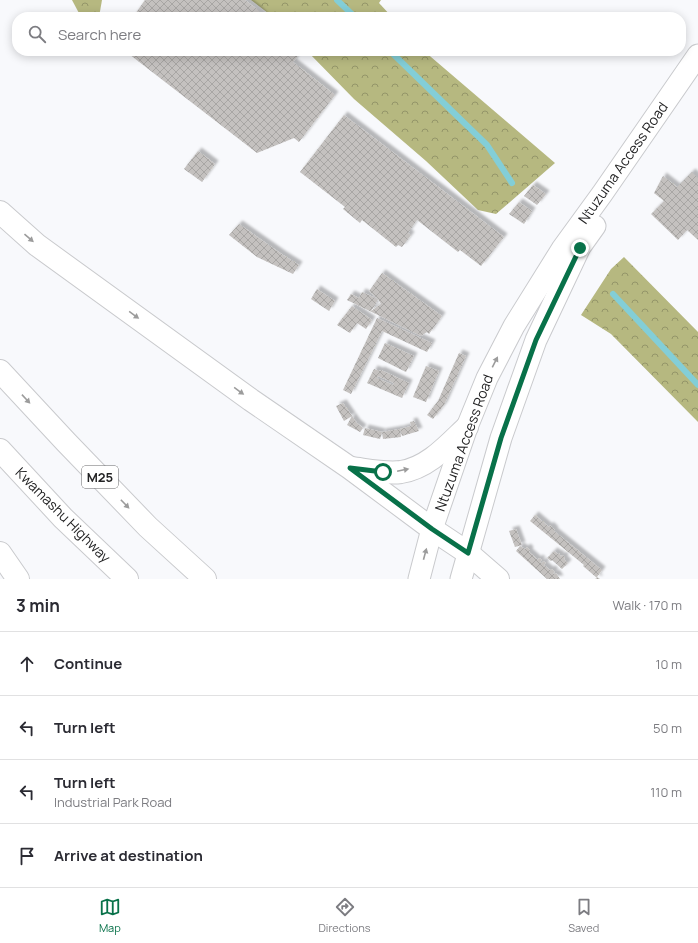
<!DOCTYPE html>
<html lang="en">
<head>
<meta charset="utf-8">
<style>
  body { margin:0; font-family:Manrope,sans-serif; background:#f2f2f3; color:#2b2b33 }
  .stop { position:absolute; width:12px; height:12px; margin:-9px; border:3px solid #087149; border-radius:50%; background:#fff }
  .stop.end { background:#087149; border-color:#fff; box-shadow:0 1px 4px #0008 }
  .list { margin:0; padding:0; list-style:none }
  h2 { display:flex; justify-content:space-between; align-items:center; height:52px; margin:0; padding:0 16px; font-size:17px }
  h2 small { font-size:13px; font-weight:400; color:#7c7c81 }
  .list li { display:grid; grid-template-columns:26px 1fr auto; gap:12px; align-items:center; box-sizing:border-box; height:64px; padding:0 16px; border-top:1px solid #e1e1e2 }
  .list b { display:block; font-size:15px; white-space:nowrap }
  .list p { margin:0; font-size:13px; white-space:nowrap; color:#7c7c81 }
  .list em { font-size:13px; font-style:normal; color:#7c7c81 }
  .icon { flex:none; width:22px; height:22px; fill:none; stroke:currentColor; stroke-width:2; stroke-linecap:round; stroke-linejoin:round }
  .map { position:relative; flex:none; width:698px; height:579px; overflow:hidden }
  .search { position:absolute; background:#fff; box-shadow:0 2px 10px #0003; left:12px; right:12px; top:12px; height:44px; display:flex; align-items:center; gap:10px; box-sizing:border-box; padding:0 14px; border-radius:16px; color:#7c7c81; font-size:15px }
  .sheet { height:308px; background:#fff }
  nav { display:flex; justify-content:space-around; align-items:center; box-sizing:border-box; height:56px; border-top:1px solid #e1e1e2; background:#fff; font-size:11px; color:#7c7c81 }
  nav a { display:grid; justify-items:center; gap:2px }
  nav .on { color:#087149 }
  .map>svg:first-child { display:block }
</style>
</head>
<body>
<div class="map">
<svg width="698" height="579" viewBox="0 0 698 579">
  <defs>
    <pattern id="forest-crowns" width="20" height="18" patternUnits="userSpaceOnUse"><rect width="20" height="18" fill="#b6b880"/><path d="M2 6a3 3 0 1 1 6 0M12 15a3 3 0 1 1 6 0" fill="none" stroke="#949569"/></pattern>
    <pattern id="building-cross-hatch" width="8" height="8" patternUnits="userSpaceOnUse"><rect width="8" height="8" fill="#c4c1bf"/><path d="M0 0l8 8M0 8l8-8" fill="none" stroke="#a8a6a4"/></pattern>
    <filter id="shadow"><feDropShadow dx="3.5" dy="-3.5" stdDeviation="1" flood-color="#0004"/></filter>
  </defs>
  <rect width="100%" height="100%" fill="#f8f9fc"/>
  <g fill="url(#forest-crowns)">
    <polygon points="72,0 102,0 99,17 81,17"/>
    <polygon points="251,0 381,0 379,3 392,17 273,17"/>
    <polygon points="307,51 424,51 555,163 496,214 478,210 426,161 354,99"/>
    <polygon points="624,257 698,332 698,422 611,334 581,315 611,269"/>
  </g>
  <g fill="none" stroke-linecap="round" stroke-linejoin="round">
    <g stroke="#83ced7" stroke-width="6">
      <polyline points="337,0 355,17"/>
      <polyline points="390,51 487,145 512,183"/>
      <polyline points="613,294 698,385"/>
    </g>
  </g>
  <g fill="url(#building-cross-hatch)" fill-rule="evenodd" filter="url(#shadow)">
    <polygon points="145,0 245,0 257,9 265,17 133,17"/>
    <polygon points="125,51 300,51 301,52 293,62 335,95 299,142 294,138 257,153"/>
    <polygon points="344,115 504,237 481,266 460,250 458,252 417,220 408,233 411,235 402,247 398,245 396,247 362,220 360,223 343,209 345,207 300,172"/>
    <polygon points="198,151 215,164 202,182 184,169"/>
    <polygon points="692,172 698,178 698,240 687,230 678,240 651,214 664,201 654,193 663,176 677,187"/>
    <polygon points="533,185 546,194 537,205 524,196"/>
    <polygon points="519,202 532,211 524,224 509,214"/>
    <polygon points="239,224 283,255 299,265 293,274 257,257 229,235"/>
    <path d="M382 273 442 316 429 334 427 332 421 336 347 300 351 294 359 298 362 292 378 299 369 291ZM378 299 381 304 371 311 375 305Z"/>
    <polygon points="317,289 335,301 329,311 311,299"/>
    <polygon points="352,306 372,320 366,329 357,323 350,333 337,325"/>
    <polygon points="377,318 432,343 427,352 382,331 351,394 343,390"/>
    <polygon points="385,343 414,356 406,372 378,358"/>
    <polygon points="459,353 466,356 444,405 433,419 427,415 438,401"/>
    <polygon points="426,366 439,371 426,402 413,397"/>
    <path d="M374 369 380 371 381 370 409 383 402 398 367 383ZM378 376 394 383 393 385 377 378Z"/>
    <polygon points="343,403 352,416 344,421 336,406"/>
    <polygon points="352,416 357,423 363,428 360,432 347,425"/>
    <polygon points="414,421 419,431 402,436 400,429 411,426 410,422"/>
    <polygon points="365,428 382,432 380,439 363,435"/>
    <polygon points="400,429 401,437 383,439 382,432"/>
    <polygon points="535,515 549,527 550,525 555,530 554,531 602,570 597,577 600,579 595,579 597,578 583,566 584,565 530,521"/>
    <polygon points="516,529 522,545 515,547 509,531"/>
    <polygon points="520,546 525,549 527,547 530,550 529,552 538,560 539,558 542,560 540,562 542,563 543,561 546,563 544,565 550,570 552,569 555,572 553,573 554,574 556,573 560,579 547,579 516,551"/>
    <polygon points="554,551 558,554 559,553 561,557 562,555 565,557 564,559 568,563 562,569 552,560 551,561 547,558"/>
  </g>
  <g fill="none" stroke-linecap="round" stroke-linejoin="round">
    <g stroke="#c9cacd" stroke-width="23">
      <g id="minor">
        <polyline points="419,579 432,529 467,427 487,378 514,326 562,249 602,194 698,55"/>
        <polyline points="461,579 501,438 536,340 580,247 595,226"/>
      </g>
    </g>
    <g stroke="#c9cacd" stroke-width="24">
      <g id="major">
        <polyline points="0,212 37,245 251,400 350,468 432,529 468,553 498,579"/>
        <polyline points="0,371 66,442 148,527 205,579"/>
        <polyline points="0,450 63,518 127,579"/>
        <path d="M351 468C367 470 385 474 401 472 428 468 448 445 467 427"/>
        <polyline points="0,553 18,579"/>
      </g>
    </g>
    <use href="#minor" stroke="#fff" stroke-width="21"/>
    <use href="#major" stroke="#fff" stroke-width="22"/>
  </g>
  <defs><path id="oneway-solid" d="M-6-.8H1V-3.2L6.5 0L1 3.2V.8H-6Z"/></defs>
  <g fill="#9c9c9c">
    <use href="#oneway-solid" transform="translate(29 238) rotate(41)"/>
    <use href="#oneway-solid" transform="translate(134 315) rotate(36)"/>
    <use href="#oneway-solid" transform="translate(495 362) rotate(-63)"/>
    <use href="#oneway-solid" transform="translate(239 391) rotate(36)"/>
    <use href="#oneway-solid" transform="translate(26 399) rotate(47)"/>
    <use href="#oneway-solid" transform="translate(403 470) rotate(-12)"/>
    <use href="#oneway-solid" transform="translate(125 504) rotate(46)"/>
    <use href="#oneway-solid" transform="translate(425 554) rotate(-75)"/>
  </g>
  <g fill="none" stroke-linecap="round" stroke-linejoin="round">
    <polyline stroke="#087149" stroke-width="5" points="383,472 350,468 432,529 468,553 501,438 536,340 580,248"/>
  </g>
  <g text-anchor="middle" stroke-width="3" stroke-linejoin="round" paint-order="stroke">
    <rect fill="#fff" stroke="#656566" stroke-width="1" x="82" y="466" width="36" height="22" rx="3"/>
    <g font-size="13" font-weight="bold" fill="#232324">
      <text x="100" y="482">M25</text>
    </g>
    <g font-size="14" fill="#232324" stroke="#fff">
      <text transform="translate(623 163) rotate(-55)" y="5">Ntuzuma Access Road</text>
      <text transform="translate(464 443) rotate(-70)" y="5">Ntuzuma Access Road</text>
      <text transform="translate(63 515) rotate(45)" y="5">Kwamashu Highway</text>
    </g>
  </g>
</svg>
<div class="stop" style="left:383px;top:472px"></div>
<div class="stop end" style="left:580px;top:248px"></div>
<div class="search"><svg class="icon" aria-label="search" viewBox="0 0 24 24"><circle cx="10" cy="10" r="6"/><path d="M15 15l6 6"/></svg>Search here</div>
</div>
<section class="sheet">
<h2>3 min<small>Walk · 170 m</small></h2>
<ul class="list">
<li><svg class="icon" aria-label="ahead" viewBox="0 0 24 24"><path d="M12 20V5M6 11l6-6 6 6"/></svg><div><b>Continue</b></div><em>10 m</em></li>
<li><svg class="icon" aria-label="left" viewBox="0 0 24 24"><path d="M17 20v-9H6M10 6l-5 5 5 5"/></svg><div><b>Turn left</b></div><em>50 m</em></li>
<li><svg class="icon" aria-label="left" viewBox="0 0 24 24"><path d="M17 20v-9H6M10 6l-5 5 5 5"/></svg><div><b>Turn left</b><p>Industrial Park Road</p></div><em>110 m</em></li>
<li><svg class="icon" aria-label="arrive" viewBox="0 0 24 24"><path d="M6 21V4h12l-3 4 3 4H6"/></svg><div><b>Arrive at destination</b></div></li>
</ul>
</section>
<nav>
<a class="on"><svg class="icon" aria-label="map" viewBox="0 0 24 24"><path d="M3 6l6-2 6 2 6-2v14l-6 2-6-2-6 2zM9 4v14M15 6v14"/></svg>Map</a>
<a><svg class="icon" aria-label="directions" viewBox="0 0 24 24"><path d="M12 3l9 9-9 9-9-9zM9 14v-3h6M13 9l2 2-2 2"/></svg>Directions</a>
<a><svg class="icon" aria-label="saved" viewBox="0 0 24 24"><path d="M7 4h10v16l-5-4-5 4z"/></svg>Saved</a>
</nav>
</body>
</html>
